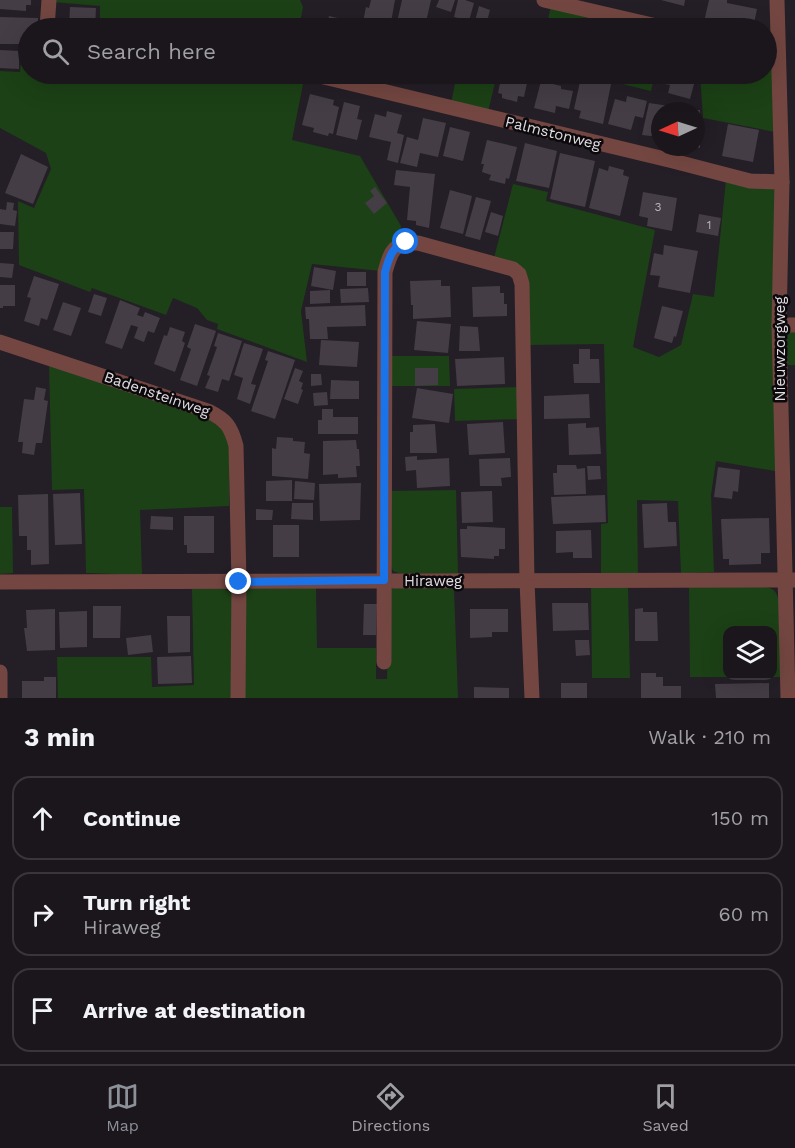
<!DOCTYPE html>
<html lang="en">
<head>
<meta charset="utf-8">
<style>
  body { margin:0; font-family:"Work Sans",sans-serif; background:#282329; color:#f1f3f6 }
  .controls { position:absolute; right:18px; bottom:18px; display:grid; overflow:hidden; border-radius:12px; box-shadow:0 6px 24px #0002 }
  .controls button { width:54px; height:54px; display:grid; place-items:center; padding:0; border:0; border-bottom:2px solid #39353b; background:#1b161c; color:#f1f3f6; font:30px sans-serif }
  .compass { position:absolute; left:651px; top:102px; width:54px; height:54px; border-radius:50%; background:#1b161c; box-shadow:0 6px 24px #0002; rotate:266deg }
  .stop { position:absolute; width:18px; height:18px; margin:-14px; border:4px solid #1a73e8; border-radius:50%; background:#fff }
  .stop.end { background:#1a73e8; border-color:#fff; box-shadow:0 2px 6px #0008 }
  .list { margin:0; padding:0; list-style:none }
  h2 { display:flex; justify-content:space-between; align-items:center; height:78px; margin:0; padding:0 24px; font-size:26px }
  h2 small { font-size:20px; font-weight:400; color:#a09fa3 }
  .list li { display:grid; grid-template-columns:39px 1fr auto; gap:18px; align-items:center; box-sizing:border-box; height:84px; margin:0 12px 12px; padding:0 12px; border:2px solid #39353b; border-radius:18px }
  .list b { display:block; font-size:22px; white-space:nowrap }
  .list p { margin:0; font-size:20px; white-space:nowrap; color:#a09fa3 }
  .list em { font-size:20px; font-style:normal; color:#a09fa3 }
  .icon { flex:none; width:33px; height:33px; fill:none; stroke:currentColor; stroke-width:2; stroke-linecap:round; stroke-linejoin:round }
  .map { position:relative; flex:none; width:795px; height:698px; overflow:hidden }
  .search { position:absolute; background:#1b161c; box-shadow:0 6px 24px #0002; left:18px; right:18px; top:18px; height:66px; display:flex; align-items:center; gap:15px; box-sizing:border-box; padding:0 21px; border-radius:33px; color:#a09fa3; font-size:22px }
  .sheet { height:366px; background:#1b161c }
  nav { display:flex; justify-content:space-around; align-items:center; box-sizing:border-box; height:84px; border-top:2px solid #39353b; background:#1b161c; font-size:16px; color:#a09fa3 }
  nav a { display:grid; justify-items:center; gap:3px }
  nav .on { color:#8c9099 }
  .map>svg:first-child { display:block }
</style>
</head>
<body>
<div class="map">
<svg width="795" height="698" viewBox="0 0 795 698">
  <rect width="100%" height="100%" fill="#241e26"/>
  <g fill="#1c4116" fill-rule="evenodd">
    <polygon points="53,0 300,0 303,7 299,28 100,28 100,6 52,2"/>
    <polygon points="551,6 643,28 546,28"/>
    <polygon points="767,58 773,60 775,132 703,118 700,74 766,74"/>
    <polygon points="21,63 28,63 28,74 305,74 292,140 360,156 401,226 399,240 381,271 312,264 301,311 307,362 217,329 218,324 207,320 197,308 173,298 166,315 92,288 90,292 19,265 18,201 34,208 51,169 46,153 0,128 0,71 20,72"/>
    <polygon points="457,74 497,74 488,112 451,103"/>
    <polygon points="581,74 655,74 651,91"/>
    <polygon points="726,180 773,188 777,192 775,471 716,461 711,495 714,572 681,573 678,501 637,500 638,574 601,573 601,524 608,523 604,344 528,345 528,283 494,258 513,184 548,192 546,201 655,230 633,347 659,357 681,345 693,294 714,297"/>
    <polygon points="795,324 795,365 787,365 786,335 788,328"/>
    <polygon points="392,356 449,356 450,386 392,386"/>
    <polygon points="49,364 202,415 222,428 229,443 229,506 140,510 142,575 86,573 84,489 52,490"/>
    <polygon points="520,387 521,419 455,421 454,389"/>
    <polygon points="456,490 458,574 399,573 393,571 391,565 388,491"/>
    <polygon points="0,507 12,507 13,573 0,574"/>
    <polygon points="591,586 628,586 630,678 592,678"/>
    <path d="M689 586 766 587C771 588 775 590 777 595 784 610 782 659 783 677H690ZM728 630H772V676H728Z"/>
    <polygon points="395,587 454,588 458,698 242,698 244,595 248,589 316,588 317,648 376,648 376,679 387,679 388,602 391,590"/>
    <polygon points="192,589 225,589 233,594 234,698 58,698 57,657 151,657 152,687 194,685"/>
  </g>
  <g fill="#443d46">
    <polygon points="0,0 31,0 31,5 26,5 26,11 0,9"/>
    <polygon points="371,0 395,0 390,28 363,22 366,7 369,8"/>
    <polygon points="402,0 431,0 426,22 422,21 421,28 397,22"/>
    <polygon points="439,0 455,0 451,12 436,7"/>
    <polygon points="458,0 465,0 474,3 469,21 454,17"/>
    <polygon points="661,0 685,0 684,6"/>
    <polygon points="709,0 727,0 727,3 757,9 753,28 737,28 704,22"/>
    <polygon points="479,6 490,10 486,25 475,21"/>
    <polygon points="70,7 96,8 95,28 69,27"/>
    <polygon points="329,16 351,21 349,28 326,28"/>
    <polygon points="0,17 38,18 38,28 28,28 28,39 26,39 26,44 0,44"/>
    <polygon points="307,18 326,23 324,28 304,28"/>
    <polygon points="439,18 451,21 449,28 437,28"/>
    <polygon points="458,21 466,23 465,28 456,28"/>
    <polygon points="0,50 19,51 19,69 0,68"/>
    <polygon points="420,74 447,74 444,84 431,81 432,77"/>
    <polygon points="502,74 524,78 523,82 527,83 524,97 518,96 517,102 502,98 502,94 498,93"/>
    <polygon points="661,74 691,74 689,83 694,84 690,99 668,93 670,85 659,83"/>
    <polygon points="581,77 611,84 603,124 579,118 581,111 574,109"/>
    <polygon points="541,81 561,86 561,89 573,91 569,109 556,106 555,113 534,108"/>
    <polygon points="310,94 334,100 333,105 339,107 333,134 329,133 328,136 313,132 314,128 302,125"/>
    <polygon points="627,96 647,101 643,118 635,116 631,130 608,124 615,99 626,102"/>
    <polygon points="344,102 360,106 357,119 362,120 357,140 336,135"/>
    <polygon points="649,103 690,109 690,111 660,111 660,137 642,135"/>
    <polygon points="696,110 700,110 700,148 696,147"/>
    <polygon points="387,111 402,115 397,133 404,135 398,163 387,160 391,142 369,137 375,114 386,117"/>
    <polygon points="423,118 446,123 438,157 420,153 417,167 400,163 407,137 418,140"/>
    <polygon points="728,124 759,130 753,162 722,156"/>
    <polygon points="450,127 470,132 463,161 443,156"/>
    <polygon points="487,140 517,147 509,179 506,178 505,184 489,180 491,175 482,172 484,164 481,164"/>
    <polygon points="525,143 557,151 549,188 516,181"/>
    <polygon points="560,153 595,161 585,207 550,199"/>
    <polygon points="21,154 48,167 33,204 5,193"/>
    <polygon points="609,166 624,170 623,175 629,177 620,216 589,208 599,168 608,171"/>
    <polygon points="396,170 435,174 429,228 416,225 416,221 407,220 410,187 394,185"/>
    <polygon points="375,187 387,203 374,214 365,203 374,196 370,191"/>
    <polygon points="450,190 472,196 463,234 440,228"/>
    <polygon points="643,192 677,198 672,231 647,226 648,218 639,216"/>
    <polygon points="476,197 491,201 480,240 465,236"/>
    <polygon points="7,202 14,203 13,210 17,211 15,226 0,224 0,209 6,210"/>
    <polygon points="491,212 503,216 498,236 485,232"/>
    <polygon points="699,214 721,218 718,236 696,232"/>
    <polygon points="0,232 14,232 13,249 0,249"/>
    <polygon points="664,245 698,251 690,293 658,287 660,276 650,275 654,253 663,255"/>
    <polygon points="0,263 14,264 12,278 0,277"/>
    <polygon points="314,267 336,271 333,290 311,286"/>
    <rect x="347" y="272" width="19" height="14"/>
    <polygon points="34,276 59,284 47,320 41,318 39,326 24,321 31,298 27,297"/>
    <polygon points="441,280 441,286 450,286 451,317 413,319 413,305 411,305 410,281"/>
    <polygon points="0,285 15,285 15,306 3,306 3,308 0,308"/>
    <polygon points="500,286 500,293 504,293 504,304 507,304 507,316 473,317 472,287"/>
    <polygon points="368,288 369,302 341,303 340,289"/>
    <polygon points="330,290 330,303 310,304 310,291"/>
    <polygon points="94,294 107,298 101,316 88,312"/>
    <polygon points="120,300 140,308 137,315 143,317 145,312 160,318 154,333 148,331 144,342 134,338 138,327 131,325 122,349 105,343"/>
    <polygon points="63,302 81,308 71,336 53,330"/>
    <polygon points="365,305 366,326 327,327 328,339 310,339 309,319 306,319 305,307"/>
    <polygon points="662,306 683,311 676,337 674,336 672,343 654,338"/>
    <polygon points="417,321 451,324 448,353 414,350"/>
    <polygon points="195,324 216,331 197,386 180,380 191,349 187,347"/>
    <polygon points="460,326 478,327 480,351 459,351"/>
    <polygon points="170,327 185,332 182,341 185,343 175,372 154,364 164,335 167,336"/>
    <polygon points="218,333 242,341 229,381 222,379 218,392 205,388 210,376 207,375 217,347 214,346"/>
    <polygon points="321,340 359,342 357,367 319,365"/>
    <polygon points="244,343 263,349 251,384 256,385 250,404 237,399 243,378 234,375"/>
    <polygon points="579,349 590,349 590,359 599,359 600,383 574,383 573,364 579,364"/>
    <polygon points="268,351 295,360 275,419 251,411 268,361 265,360"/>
    <polygon points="504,357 505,384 457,386 455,359"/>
    <polygon points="295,368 303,371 299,381 303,383 301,389 303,390 298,404 284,399"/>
    <polygon points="415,368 438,368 438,385 415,386"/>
    <polygon points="311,374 321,374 322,385 311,386"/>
    <polygon points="331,380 359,381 359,399 330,399"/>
    <polygon points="36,387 46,389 44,400 48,401 42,443 36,443 34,455 22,453 23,442 18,442 24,399 34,400"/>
    <polygon points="417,388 453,394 449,423 412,418"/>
    <polygon points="327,392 328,405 314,406 313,393"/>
    <polygon points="589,394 590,418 544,419 544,396"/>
    <polygon points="322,409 333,409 333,417 358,417 358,434 318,434 318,420 322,420"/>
    <polygon points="503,422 505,453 469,455 467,424"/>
    <polygon points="586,423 586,428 599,427 601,454 569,455 568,424"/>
    <polygon points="435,424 437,453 410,453 410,432 413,432 413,425"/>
    <polygon points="277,437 293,438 293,441 305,442 304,453 310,454 308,479 272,476 272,448 276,449"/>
    <polygon points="356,440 357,449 359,449 360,466 356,466 357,477 338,478 338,474 323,475 323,441"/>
    <polygon points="417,456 417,460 449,458 450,486 417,488 416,470 406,471 405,457"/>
    <polygon points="510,458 511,477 501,478 502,486 480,486 479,459"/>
    <polygon points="557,465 576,465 577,469 585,468 586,494 554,495 553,473 557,473"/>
    <polygon points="587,466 600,466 601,479 588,480"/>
    <polygon points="718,467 740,470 738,492 733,491 732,499 714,497"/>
    <polygon points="292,480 292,501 266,501 266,481"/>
    <polygon points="295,481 315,483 314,500 294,499"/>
    <polygon points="361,483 360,520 320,521 319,484"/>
    <polygon points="492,491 493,522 462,523 461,492"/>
    <polygon points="80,493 82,544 55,545 53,494"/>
    <polygon points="48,494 49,564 31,565 31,550 27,550 27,536 19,536 18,495"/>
    <polygon points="605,495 606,522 553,524 551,497"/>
    <polygon points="292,503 313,503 313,520 291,519"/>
    <polygon points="667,503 668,522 676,522 677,546 644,548 642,504"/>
    <polygon points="256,509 273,510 272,520 256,520"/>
    <polygon points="151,516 173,517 173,530 150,529"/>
    <polygon points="184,516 214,516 214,553 187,553 187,545 184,545"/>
    <polygon points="769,518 770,553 761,553 761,564 729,565 729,559 723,559 721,519"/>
    <rect x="273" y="525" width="26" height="32"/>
    <polygon points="467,526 505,528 505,549 499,549 499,556 494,556 494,559 461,557 460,529 467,529"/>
    <polygon points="591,530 592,558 573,558 573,552 556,553 556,531"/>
    <polygon points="552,603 588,603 589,630 553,631"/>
    <polygon points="364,604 377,604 376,635 363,635"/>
    <polygon points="93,606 121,606 120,638 93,638"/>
    <polygon points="643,608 643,612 657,612 658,641 635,641 635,609"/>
    <polygon points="55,609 55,650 27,651 24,628 27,628 26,610"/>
    <polygon points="470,609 508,609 508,632 492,632 492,637 470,638"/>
    <polygon points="87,611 87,647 60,648 59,612"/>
    <polygon points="167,616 190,616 190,652 168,653"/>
    <polygon points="151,635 153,652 128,655 126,638"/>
    <polygon points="575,640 589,640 590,655 576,656"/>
    <polygon points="191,656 192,683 158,684 157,657"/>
    <polygon points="641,673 656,673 656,677 663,677 663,686 681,686 681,698 641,698"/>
    <polygon points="44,677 56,677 56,698 22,698 22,681 44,681"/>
    <rect x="561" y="683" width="26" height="15"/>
    <polygon points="769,683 769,698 716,698 715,684"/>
    <polygon points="474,687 509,688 509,698 474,698"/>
  </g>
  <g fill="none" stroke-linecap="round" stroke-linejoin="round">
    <g stroke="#734641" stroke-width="15">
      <polyline points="544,0 665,28"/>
      <polyline points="777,0 782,182 779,325 788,698"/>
      <polyline points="47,28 49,0"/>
      <polyline points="324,77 673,161 750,181 782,182"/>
      <polyline points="779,325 795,325"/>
      <path d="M0 342 208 411C226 420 231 426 236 446L239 582 238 698"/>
      <polyline points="0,582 795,580"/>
      <path d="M384 662 385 272C391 251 393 242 418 243L513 269 519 274 522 284 527 581 532 698"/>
      <polyline points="0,672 0,698"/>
    </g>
  </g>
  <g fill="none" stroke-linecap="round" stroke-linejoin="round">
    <path stroke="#1a73e8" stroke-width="8" d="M239 582 384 580 385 272C389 259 391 247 406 242"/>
  </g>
  <g text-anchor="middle" stroke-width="5" stroke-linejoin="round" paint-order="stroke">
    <g font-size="12" fill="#b9b4ba">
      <text x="658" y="211">3</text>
      <text x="709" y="229">1</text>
    </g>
    <g font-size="15" fill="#e0dce1" stroke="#0c090c">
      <text transform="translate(553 133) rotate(14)" y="5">Palmstonweg</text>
      <text transform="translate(780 349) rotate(-90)" y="5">Nieuwzorgweg</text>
      <text transform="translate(157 394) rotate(19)" y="5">Badensteinweg</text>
      <text x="433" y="586">Hiraweg</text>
    </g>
  </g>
</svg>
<div class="controls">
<button><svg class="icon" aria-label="layers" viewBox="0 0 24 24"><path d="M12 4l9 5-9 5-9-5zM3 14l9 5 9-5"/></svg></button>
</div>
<svg class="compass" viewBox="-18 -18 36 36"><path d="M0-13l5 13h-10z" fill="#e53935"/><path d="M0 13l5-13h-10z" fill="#a09fa3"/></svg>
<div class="stop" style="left:406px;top:242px"></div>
<div class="stop end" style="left:239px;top:582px"></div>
<div class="search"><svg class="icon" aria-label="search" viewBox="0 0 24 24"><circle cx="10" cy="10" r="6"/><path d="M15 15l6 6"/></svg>Search here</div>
</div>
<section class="sheet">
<h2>3 min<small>Walk · 210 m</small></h2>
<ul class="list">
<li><svg class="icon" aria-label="ahead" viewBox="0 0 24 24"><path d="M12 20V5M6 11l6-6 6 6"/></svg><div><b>Continue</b></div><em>150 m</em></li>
<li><svg class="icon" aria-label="right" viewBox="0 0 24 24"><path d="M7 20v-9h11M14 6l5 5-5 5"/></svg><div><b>Turn right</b><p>Hiraweg</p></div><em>60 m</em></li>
<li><svg class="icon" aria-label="arrive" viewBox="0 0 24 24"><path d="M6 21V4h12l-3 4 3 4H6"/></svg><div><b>Arrive at destination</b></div></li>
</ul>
</section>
<nav>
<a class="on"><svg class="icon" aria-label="map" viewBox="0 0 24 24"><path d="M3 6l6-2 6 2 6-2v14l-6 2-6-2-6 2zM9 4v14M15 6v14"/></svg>Map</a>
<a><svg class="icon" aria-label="directions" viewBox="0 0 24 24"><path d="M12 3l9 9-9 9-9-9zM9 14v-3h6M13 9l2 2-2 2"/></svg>Directions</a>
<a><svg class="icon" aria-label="saved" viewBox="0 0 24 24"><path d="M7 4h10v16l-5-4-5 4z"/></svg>Saved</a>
</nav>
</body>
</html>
